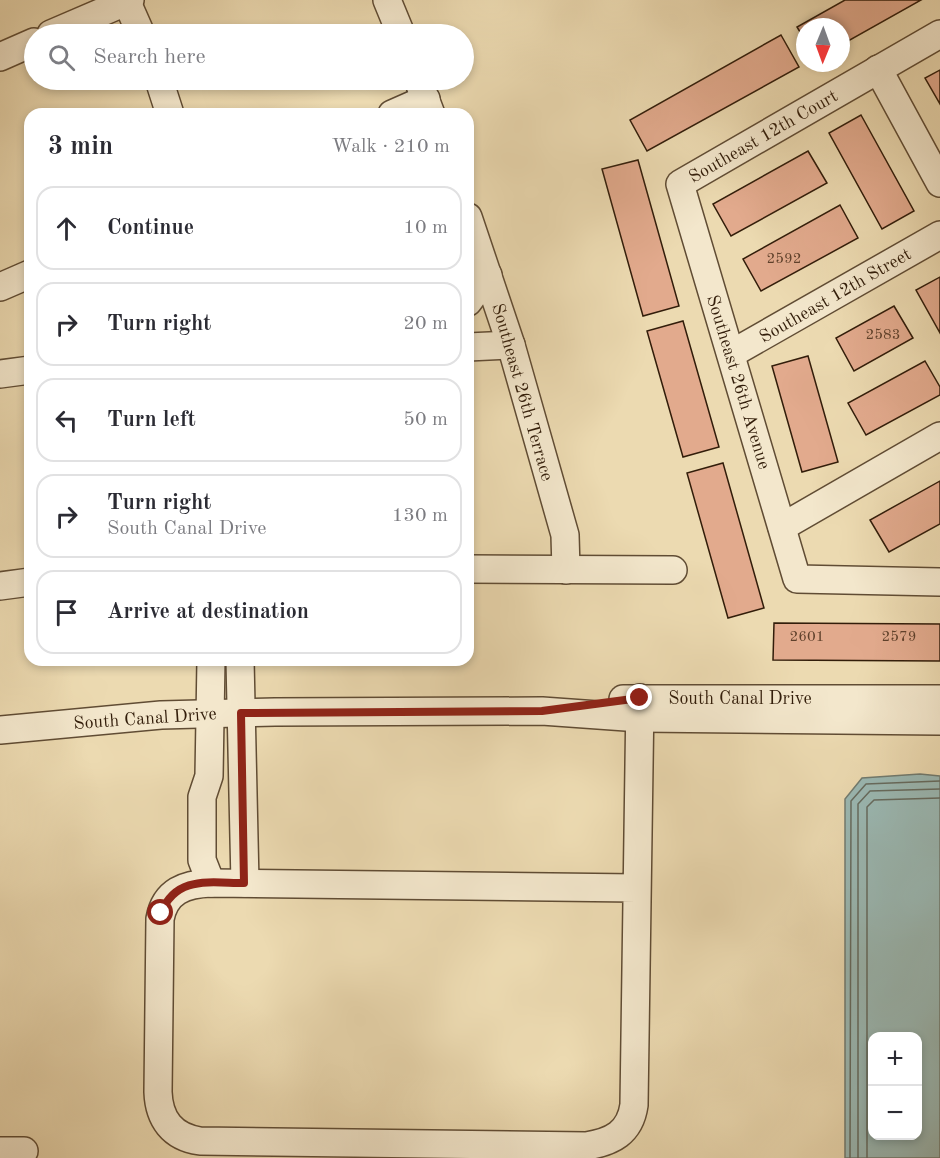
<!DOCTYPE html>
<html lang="en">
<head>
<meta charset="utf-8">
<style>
  body { margin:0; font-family:"Old Standard TT",serif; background:#f2f2f3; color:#2b2b33 }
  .controls { position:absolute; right:18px; bottom:18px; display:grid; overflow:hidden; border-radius:12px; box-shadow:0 3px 9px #0003 }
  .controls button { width:54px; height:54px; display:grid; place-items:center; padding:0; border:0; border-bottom:2px solid #e1e1e2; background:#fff; color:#2b2b33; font:30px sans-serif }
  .compass { position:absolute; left:796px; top:18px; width:54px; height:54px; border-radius:50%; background:#fff; box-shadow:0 3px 9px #0003; rotate:181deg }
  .stop { position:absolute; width:18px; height:18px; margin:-14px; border:4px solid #8f2418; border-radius:50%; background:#fff }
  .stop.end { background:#8f2418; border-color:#fff; box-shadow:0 2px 6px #0008 }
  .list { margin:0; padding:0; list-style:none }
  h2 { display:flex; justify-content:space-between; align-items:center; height:78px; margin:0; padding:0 24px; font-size:26px }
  h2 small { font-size:20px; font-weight:400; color:#7c7c81 }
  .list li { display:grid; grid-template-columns:39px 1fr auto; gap:18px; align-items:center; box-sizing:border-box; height:84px; margin:0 12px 12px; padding:0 12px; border:2px solid #e1e1e2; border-radius:18px }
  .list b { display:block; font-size:22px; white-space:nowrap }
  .list p { margin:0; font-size:20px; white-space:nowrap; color:#7c7c81 }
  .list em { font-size:20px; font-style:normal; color:#7c7c81 }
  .icon { flex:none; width:33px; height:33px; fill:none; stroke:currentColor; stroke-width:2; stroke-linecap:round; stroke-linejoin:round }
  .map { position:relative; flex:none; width:940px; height:1158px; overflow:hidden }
  .search { position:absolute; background:#fff; box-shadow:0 3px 9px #0003; left:24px; top:24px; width:450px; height:66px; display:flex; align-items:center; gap:15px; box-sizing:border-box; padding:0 21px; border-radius:33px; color:#7c7c81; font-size:22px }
  .panel { position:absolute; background:#fff; box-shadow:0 3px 9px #0003; left:24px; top:108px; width:450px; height:558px; border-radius:18px }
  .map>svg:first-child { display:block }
</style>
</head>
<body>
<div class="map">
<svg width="940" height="1158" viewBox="0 0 940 1158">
  <rect width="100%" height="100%" fill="#ecdab1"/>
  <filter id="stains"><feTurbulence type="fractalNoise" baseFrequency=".00333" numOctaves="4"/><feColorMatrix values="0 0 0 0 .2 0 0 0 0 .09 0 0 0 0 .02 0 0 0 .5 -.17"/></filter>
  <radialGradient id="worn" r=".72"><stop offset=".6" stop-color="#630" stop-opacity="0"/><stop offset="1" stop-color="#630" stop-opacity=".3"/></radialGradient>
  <path fill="#9bb9b4" stroke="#717b70" stroke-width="1.5" fill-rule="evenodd" d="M920 774 940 776V1158H845V799L862 778ZM872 1036H918V1136H872Z"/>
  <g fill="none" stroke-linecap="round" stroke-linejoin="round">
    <g stroke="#666b5f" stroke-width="1.5">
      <polyline points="850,1158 851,801 866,784 940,781"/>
      <polyline points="858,1158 858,804 870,791 940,789"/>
      <polyline points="867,1158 867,807 874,800 940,798"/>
    </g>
  </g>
  <g fill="#e2aa8d" stroke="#321d0a" stroke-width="1.5">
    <polygon points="845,0 921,0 841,45 841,27 805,27 805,40 797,27"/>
    <polygon points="781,35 799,67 647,151 630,120"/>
    <polygon points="940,70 940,104 925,78"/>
    <polygon points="861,115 914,211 882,229 829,133"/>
    <polygon points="808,151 827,183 731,236 713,204"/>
    <polygon points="638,160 679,306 643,316 602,169"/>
    <polygon points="840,205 858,238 761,291 743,259"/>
    <polygon points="940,277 940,333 916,290"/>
    <polygon points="894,306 913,338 854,371 836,338"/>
    <polygon points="683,321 719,447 683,457 647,331"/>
    <polygon points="808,356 838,462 802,472 772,366"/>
    <polygon points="925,361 940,387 940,395 866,435 848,403"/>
    <polygon points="723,463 764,608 728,618 687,473"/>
    <polygon points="940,481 940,524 889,552 870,520"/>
    <polygon points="774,623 940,624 940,661 773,660"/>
  </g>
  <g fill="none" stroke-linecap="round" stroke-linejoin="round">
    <g stroke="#604c34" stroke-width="30">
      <g id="minor">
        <polyline points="126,0 141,34"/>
        <polyline points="387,0 401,34"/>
        <polyline points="51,34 130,0"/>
        <polyline points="940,34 680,184 797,579 940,582"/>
        <polyline points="0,57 34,42"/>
        <polyline points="878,69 940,183"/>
        <polyline points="159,80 170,114"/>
        <polyline points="418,80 431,114"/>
        <polyline points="392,114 426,99"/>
        <polyline points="468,217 511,345 565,535 566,570"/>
        <polyline points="0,287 30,274"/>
        <polyline points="468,302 488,275"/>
        <polyline points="468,347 511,345"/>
        <polyline points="731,354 940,235"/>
        <polyline points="0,374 30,370"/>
        <polyline points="782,527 940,436"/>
        <polyline points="468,569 673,570"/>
        <polyline points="0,586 30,582"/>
        <polyline points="240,660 245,883"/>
        <polyline points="623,699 940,699"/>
        <polyline points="0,730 161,715 275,712 542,711 640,718 940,721"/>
        <polyline points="211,883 202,860 202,797 209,776 211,660"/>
        <path d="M636 888 211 883C185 884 165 891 160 919L158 1092C159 1119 172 1137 200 1141L586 1146C612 1142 630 1133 634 1105L640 698"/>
        <polyline points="0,1151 24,1151"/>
      </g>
    </g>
    <use href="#minor" stroke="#f3e7cc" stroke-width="27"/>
  </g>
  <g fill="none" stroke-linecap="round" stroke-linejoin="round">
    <path stroke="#8f2418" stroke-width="8" d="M161 913C176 875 210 883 244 883L241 713 542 711 640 698"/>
  </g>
  <g text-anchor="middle" stroke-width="5" stroke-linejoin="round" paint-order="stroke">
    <g font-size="15" fill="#5e402b">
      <text x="784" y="263">2592</text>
      <text x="883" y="339">2583</text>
      <text x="807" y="641">2601</text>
      <text x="899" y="641">2579</text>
    </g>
    <g font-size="18" fill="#321d0a" stroke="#f3e7cc">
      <text transform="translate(763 136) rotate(-30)" y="6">Southeast 12th Court</text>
      <text transform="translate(835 295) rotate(-30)" y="6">Southeast 12th Street</text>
      <text transform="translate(739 382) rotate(73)" y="6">Southeast 26th Avenue</text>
      <text transform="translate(523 392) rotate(74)" y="6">Southeast 26th Terrace</text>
      <text x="740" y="704">South Canal Drive</text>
      <text transform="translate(145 718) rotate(-4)" y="6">South Canal Drive</text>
    </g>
  </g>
  <rect width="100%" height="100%" filter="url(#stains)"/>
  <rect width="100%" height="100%" fill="url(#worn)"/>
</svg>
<div class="controls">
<button>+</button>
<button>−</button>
</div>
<svg class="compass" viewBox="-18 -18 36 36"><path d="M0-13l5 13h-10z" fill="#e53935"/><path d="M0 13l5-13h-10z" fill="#7c7c81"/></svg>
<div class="stop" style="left:161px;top:913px"></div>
<div class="stop end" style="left:640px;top:698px"></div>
<div class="search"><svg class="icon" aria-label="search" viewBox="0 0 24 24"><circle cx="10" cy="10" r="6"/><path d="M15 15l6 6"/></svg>Search here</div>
<section class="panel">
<h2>3 min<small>Walk · 210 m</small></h2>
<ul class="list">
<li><svg class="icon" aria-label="ahead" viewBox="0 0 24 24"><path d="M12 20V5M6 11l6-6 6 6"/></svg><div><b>Continue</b></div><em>10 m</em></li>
<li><svg class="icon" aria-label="right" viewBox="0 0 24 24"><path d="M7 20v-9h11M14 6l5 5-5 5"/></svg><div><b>Turn right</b></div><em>20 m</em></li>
<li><svg class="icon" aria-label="left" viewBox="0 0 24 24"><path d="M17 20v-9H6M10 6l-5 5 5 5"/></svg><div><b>Turn left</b></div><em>50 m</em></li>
<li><svg class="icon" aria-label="right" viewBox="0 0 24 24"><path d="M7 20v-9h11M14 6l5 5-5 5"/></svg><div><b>Turn right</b><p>South Canal Drive</p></div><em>130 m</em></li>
<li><svg class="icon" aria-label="arrive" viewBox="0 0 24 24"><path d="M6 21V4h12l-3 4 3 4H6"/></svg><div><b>Arrive at destination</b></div></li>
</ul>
</section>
</div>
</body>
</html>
